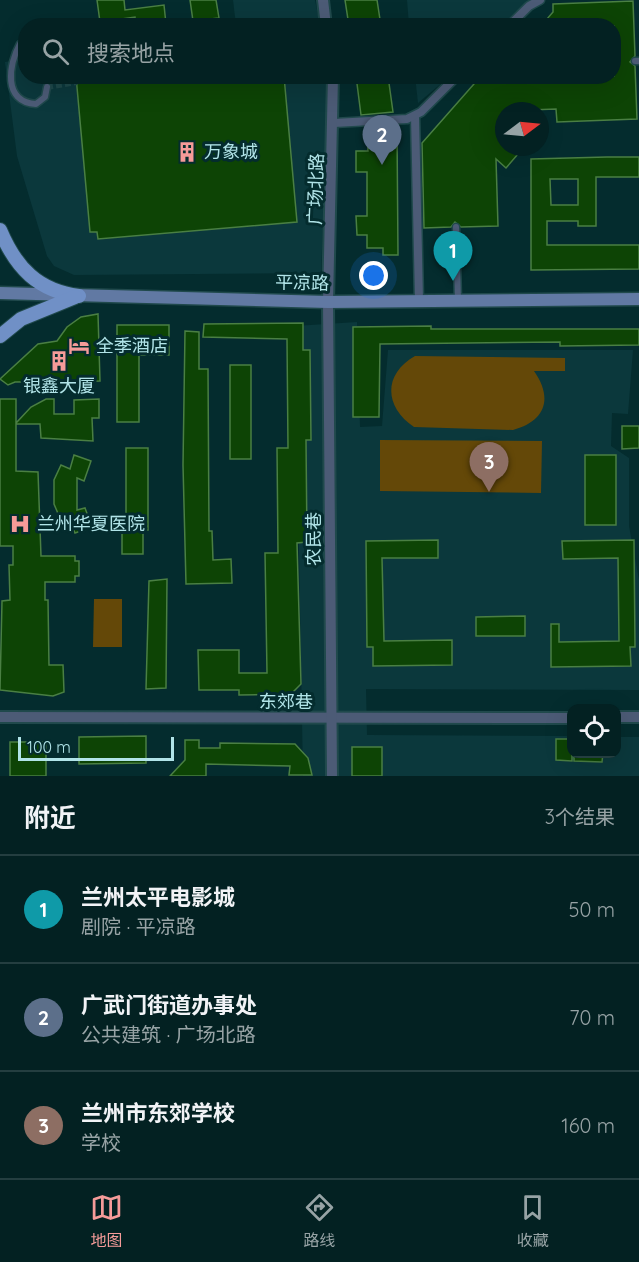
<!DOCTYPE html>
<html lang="zh">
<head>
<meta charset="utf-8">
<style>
  body { margin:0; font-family:Quicksand,"Noto Sans SC",sans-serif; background:#0d292a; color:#f1f3f6 }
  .controls { position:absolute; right:18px; bottom:18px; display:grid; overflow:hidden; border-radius:12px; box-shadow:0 6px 24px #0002 }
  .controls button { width:54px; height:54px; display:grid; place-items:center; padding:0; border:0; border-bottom:2px solid #243e40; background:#032122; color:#f1f3f6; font:30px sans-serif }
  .compass { position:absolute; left:495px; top:102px; width:54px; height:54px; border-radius:50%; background:#032122; box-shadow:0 6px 24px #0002; rotate:74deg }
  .scale { position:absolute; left:18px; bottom:15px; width:156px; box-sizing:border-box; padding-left:6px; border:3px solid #b1e4e8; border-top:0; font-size:16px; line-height:21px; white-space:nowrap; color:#b1e4e8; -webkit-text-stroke:4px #042c2e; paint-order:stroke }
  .you { position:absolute; left:374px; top:276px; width:21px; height:21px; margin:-15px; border:4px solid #fff; border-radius:50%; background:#1a73e8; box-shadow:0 0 0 9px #1a73e833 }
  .badge { display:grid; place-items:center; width:39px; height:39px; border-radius:50%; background:#f59b99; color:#fff; font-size:20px; font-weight:700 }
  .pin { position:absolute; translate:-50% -50px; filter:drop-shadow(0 2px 3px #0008) }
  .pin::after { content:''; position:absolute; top:32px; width:21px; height:18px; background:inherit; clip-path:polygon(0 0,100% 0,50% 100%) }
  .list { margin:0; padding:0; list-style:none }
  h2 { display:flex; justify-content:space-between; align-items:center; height:78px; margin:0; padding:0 24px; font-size:26px }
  h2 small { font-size:20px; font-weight:400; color:#97a3a5 }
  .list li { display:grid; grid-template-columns:39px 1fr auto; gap:18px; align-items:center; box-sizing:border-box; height:108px; padding:0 24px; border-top:2px solid #243e40 }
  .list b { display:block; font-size:22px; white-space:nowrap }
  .list p { margin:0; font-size:20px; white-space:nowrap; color:#97a3a5 }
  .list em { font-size:20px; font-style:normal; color:#97a3a5 }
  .icon { flex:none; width:33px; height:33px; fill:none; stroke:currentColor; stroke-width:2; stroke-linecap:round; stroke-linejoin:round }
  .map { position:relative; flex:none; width:639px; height:776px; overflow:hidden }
  .search { position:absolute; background:#032122; box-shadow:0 6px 24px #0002; left:18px; right:18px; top:18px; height:66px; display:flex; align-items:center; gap:15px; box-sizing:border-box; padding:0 21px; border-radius:24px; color:#97a3a5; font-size:22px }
  .sheet { height:402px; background:#032122 }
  nav { display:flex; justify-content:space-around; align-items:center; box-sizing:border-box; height:84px; border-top:2px solid #243e40; background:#032122; font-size:16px; color:#97a3a5 }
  nav a { display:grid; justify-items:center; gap:3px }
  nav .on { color:#f59b99 }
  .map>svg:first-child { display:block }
</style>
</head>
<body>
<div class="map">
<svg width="639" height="776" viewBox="0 0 639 776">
  <rect width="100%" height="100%" fill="#042c2e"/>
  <g fill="#0b383c">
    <polygon points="233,0 315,0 320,25 236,25"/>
    <polygon points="407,0 538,0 508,26 409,25"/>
    <polygon points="25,59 26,76 329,77 321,273 74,275 54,266 47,256 17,156 5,62"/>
    <polygon points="415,76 449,76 449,77 418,103"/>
    <polygon points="357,322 360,427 382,426 388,350 633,350 628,414 612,413 611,446 629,458 629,526 639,580 639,690 366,689 367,735 571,736 572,754 616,754 617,737 639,737 639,776 303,776 295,326"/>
  </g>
  <g fill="#644808">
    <path d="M415 356 565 358V371H534C553 398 546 421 513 430L414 427C384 407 383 374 415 356Z"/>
    <polygon points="380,440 542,441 541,493 380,491"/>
    <polygon points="94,599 122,599 122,647 93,647"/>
  </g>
  <g fill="#0d4405" stroke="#4a7f43" stroke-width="1.5" fill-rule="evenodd">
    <polygon points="97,0 124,0 125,10 164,5 166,24 136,26 135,17 100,22"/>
    <polygon points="190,0 216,0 219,18 193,21"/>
    <polygon points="345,0 377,0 381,26 349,26"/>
    <polygon points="633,1 635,56 630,62 635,66 637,119 557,122 556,109 504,111 504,147 524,147 506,168 496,159 498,226 461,227 455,222 451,227 424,228 422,143 481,76 614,76 614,26 541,26 553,12 553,4"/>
    <polygon points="76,76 284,76 297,222 98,239 97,232 90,232"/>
    <polygon points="356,76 388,76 393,112 361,115"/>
    <polygon points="383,130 397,130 398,255 383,255 383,248 367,248 367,235 357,235 356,216 367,216 367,172 356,172 356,151 368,151 367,136 383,136"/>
    <path d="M607 157H639V177H596V226H578V221H547V245H639V269L531 270V159ZM550 179H578V205H551Z"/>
    <polygon points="98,314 100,381 15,382 8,385 0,379 38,344 57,341 67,327 81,317"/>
    <polygon points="303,323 303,350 310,350 311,440 306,440 307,542 297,543 301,684 291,694 239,695 239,690 199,690 198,650 239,650 239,673 267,673 265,553 278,553 277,448 288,448 287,339 203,337 204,324"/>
    <polygon points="117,325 169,325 169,355 139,355 139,422 117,422"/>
    <polygon points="431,326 431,329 639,329 639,345 560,346 560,342 380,344 379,417 353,417 353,327"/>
    <polygon points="185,331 199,332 199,369 208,369 209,531 212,531 213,560 231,559 232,583 186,584 183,465"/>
    <rect x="230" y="365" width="21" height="94"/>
    <polygon points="0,399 16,399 16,423 31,407 46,399 54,399 54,414 74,414 74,400 99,399 99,418 92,418 93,441 41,438 40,424 16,424 16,471 38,472 41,556 75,556 75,561 79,561 79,576 75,576 75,582 45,582 45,600 48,600 49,665 63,665 64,692 53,696 0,690 2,601 10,600 9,565 13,565 13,546 0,546"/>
    <polygon points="622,426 639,426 639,448 622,449"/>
    <polygon points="126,448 148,448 148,530 143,530 143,554 122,554 122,529 126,529"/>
    <polygon points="74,455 91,461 84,481 77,478 77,510 85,508 92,527 75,533 70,520 62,523 54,504 54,480 61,465 70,469"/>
    <rect x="585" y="455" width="31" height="70"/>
    <polygon points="438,540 438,558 382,558 384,641 452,640 452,665 373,666 373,647 367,647 366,541"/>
    <polygon points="634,540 635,647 630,647 631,666 551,667 551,624 559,624 559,642 619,641 618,558 563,559 562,541"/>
    <polygon points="167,579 166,688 146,689 149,581"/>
    <polygon points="525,616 525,636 476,636 476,617"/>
    <polygon points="146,736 146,763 79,764 79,737"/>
    <polygon points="556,739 572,739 572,761 556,760"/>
    <polygon points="185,740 199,740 199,748 220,748 220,743 295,744 308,758 312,775 289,775 290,766 206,764 206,776 170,776 185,760"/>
    <rect x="10" y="742" width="36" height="34"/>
    <rect x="352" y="747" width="30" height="29"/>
    <polygon points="574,753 603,753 602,762 574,761"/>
  </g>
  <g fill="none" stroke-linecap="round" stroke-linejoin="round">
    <polyline stroke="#1e484a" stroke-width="6" stroke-dasharray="6 3" stroke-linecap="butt" points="47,87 77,82"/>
    <g stroke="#20494c" stroke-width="9">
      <g id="pedestrian">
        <path d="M20 44C9 64 2 102 36 104L45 97 47 87"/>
        <polyline points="635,61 639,61"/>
        <polyline points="456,227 458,300"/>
      </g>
    </g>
    <g stroke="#20494c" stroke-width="11">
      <g id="minor">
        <polyline points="509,26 529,6 540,0"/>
        <polyline points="415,116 419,300"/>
        <polyline points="334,123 407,119 421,112 457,76"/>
      </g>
    </g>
    <g stroke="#20494c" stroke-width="14">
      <g id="tertiary">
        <polyline points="323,0 326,26"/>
        <polyline points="0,717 572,718"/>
        <polyline points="616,717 639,717"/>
        <polyline points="332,776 328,302 333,76"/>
      </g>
    </g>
    <g stroke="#20494c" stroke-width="15">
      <polyline id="secondary" points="0,293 328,302 639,299"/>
    </g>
    <g stroke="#20494c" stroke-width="16">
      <g id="primary">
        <path d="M0 230C16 268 38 291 79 296"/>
        <polyline points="0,336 21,319 75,297"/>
      </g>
    </g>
    <use href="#pedestrian" stroke="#4c5b76" stroke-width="6"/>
    <use href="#minor" stroke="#4c5b76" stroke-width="8"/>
    <use href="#tertiary" stroke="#4c5b76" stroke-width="10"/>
    <use href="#secondary" stroke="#6179a3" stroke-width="12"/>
    <use href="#primary" stroke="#7090c6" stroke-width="14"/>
  </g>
  <defs>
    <g id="building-bare" transform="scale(1.62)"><path d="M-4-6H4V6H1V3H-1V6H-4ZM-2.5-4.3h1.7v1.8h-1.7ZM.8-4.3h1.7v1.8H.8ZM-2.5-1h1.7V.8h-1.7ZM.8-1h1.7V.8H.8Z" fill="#f59b99" stroke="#042c2e" stroke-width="2.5" paint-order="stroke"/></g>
    <g id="hotel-bare" transform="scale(1.62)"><path d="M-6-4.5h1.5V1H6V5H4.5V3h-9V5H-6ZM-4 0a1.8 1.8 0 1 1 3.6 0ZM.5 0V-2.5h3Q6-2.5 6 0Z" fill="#f59b99" stroke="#042c2e" stroke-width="2.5" paint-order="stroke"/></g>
    <g id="hospital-bare" transform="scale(1.62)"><path d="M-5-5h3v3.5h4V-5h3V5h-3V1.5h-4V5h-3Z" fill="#f59b99" stroke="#042c2e" stroke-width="2.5" paint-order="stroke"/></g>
  </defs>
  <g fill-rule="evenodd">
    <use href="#building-bare" x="187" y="152"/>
    <use href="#hotel-bare" x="79" y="346"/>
    <use href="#building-bare" x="59" y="361"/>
    <use href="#hospital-bare" x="20" y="524"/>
  </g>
  <g text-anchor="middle" stroke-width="6" stroke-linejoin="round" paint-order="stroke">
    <g font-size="18" fill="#b1e4e8" stroke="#042c2e" text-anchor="start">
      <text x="204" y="158">万象城</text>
      <text x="96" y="352">全季酒店</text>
      <text x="59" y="392" text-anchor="middle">银鑫大厦</text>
      <text x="37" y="530">兰州华夏医院</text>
    </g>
    <g font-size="18" fill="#b1e4e8" stroke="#042c2e">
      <text transform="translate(316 189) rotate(-88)" y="6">广场北路</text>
      <text transform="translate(302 283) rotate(1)" y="6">平凉路</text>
      <text transform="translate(314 539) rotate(-90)" y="6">农民巷</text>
      <text x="286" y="708">东郊巷</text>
    </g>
  </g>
</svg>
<div class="controls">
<button><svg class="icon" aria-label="locate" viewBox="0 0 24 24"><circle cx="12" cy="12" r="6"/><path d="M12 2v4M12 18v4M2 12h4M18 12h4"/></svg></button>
</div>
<svg class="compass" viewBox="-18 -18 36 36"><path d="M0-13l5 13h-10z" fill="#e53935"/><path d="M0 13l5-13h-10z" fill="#97a3a5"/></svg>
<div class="scale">100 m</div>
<div class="you"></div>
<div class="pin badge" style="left:453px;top:281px;background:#0f9aa8">1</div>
<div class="pin badge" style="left:382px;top:165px;background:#5c6f8a">2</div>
<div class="pin badge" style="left:489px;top:492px;background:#8d6e63">3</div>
<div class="search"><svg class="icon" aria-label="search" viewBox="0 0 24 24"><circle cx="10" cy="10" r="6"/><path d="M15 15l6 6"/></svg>搜索地点</div>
</div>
<section class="sheet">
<h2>附近<small>3个结果</small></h2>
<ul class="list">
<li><span class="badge" style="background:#0f9aa8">1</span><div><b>兰州太平电影城</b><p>剧院 · 平凉路</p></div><em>50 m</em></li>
<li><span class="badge" style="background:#5c6f8a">2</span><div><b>广武门街道办事处</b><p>公共建筑 · 广场北路</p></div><em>70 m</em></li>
<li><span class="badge" style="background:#8d6e63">3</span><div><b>兰州市东郊学校</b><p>学校</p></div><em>160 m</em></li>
</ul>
</section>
<nav>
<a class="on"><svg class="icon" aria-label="map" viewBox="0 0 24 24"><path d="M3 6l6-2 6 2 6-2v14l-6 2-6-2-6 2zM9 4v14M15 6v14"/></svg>地图</a>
<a><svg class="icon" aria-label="directions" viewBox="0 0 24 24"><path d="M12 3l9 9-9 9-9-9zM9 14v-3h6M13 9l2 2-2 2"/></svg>路线</a>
<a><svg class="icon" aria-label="saved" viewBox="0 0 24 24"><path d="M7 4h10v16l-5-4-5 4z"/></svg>收藏</a>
</nav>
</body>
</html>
